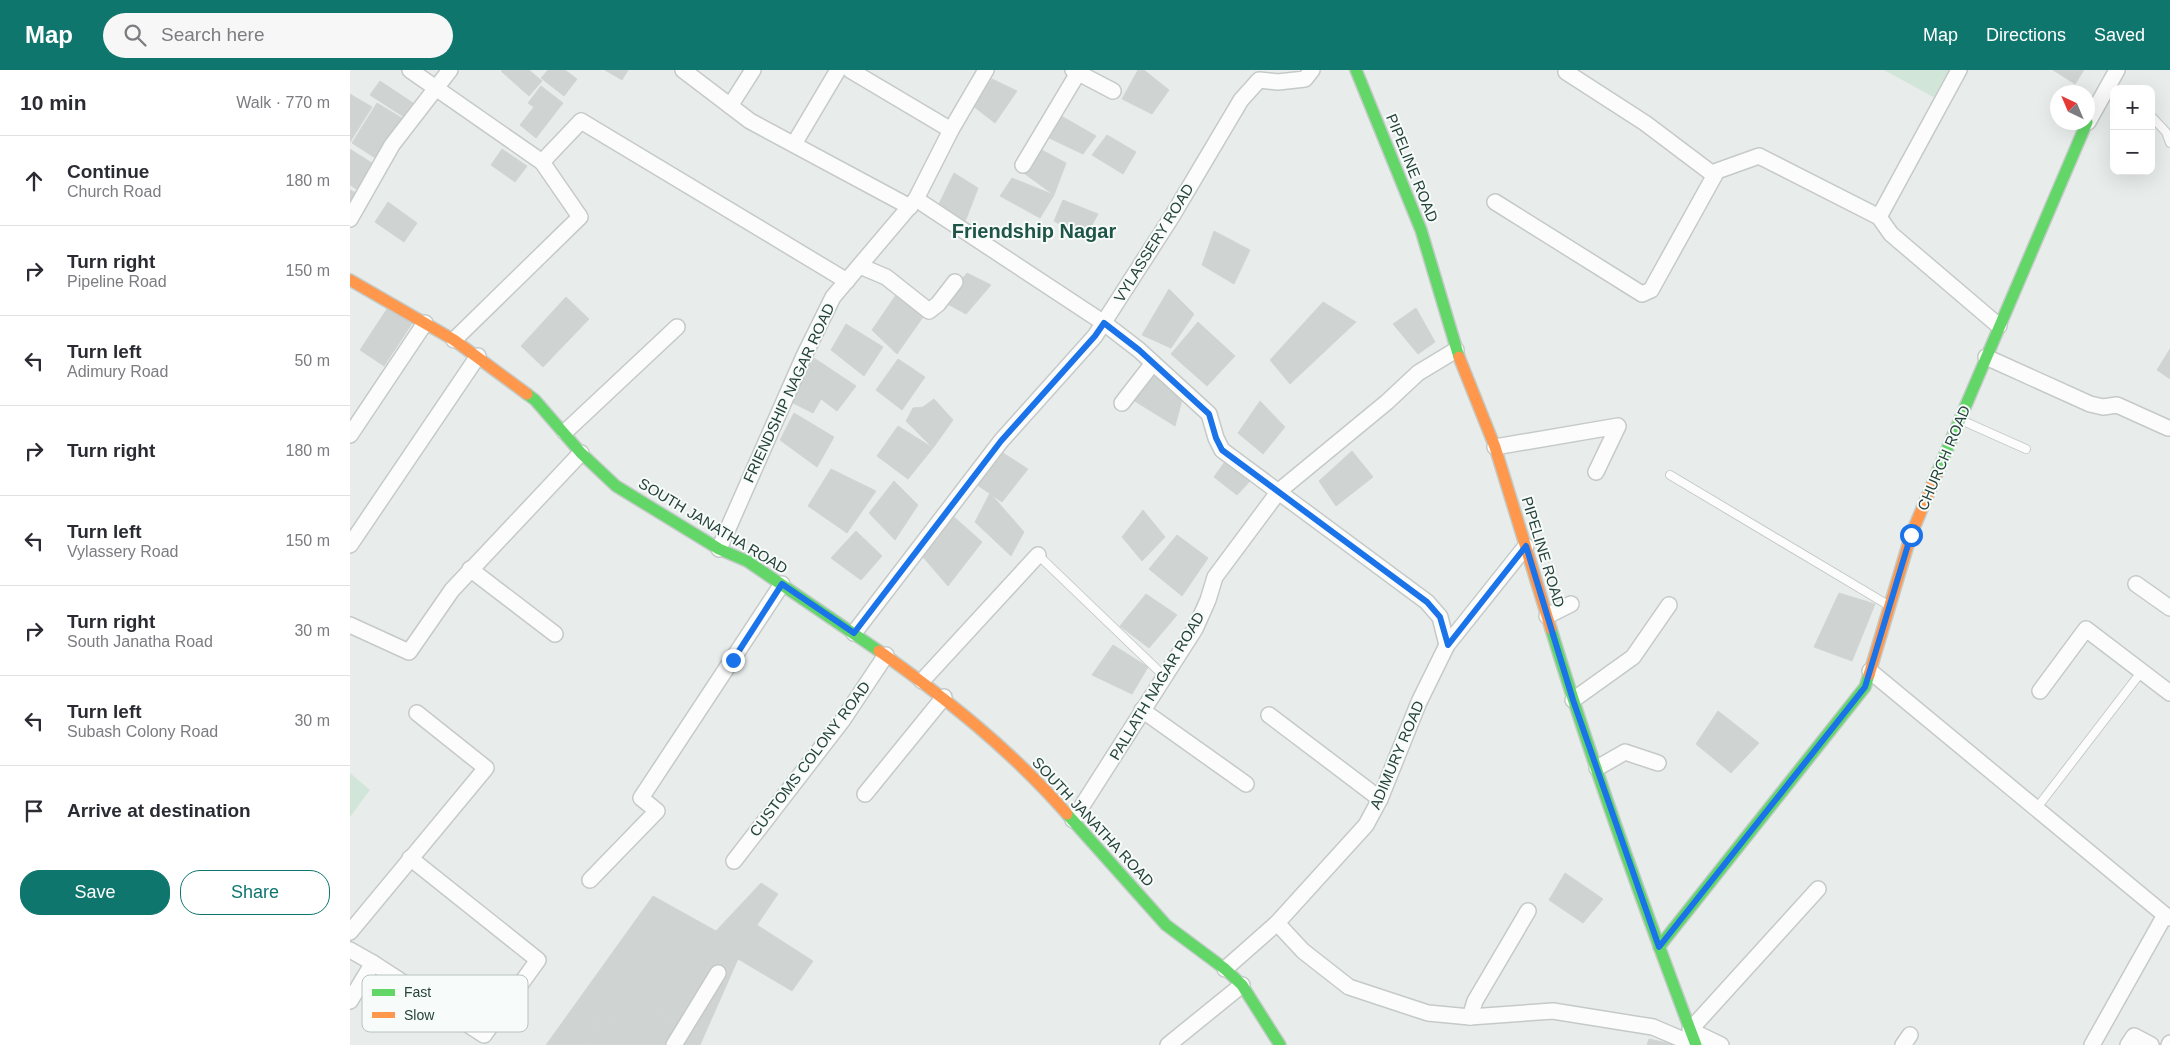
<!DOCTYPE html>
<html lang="en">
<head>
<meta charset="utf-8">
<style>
  body { margin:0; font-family:Arial,sans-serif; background:#f7f7f7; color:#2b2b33 }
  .controls { position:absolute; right:15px; top:15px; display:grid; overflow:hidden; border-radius:10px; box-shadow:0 5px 20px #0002 }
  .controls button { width:45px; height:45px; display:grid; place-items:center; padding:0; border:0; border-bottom:1px solid #e1e1e2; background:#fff; color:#2b2b33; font:25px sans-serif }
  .compass { position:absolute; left:1700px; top:15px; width:45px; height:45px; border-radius:50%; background:#fff; box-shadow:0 5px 20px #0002; rotate:316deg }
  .stop { position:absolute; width:15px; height:15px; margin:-11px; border:4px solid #1a73e8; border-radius:50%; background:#fff }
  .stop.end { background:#1a73e8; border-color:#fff; box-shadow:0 1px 5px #0008 }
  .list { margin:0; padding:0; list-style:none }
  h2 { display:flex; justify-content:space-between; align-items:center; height:65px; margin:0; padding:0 20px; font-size:21px }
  h2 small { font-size:16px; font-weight:400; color:#7c7c81 }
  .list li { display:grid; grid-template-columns:32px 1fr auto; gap:15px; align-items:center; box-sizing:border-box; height:90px; padding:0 20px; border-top:1px solid #e1e1e2 }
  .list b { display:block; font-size:19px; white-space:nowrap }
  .list p { margin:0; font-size:16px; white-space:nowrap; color:#7c7c81 }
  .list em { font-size:16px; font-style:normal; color:#7c7c81 }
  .actions { display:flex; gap:10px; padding:15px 20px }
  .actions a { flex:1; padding:11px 0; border:1px solid #0f766e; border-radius:20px; text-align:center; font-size:18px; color:#0f766e }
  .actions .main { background:#0f766e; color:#fff }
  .icon { flex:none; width:28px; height:28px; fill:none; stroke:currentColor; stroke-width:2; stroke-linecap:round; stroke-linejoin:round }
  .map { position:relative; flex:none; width:1820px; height:975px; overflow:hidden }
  header { display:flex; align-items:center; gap:30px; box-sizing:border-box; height:70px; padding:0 25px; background:#0f766e; color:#fff }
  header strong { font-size:24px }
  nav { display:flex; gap:28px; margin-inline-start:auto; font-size:18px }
  .search { width:350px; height:45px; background:#f7f7f7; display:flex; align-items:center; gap:12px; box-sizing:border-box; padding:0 18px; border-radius:28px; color:#7c7c81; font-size:19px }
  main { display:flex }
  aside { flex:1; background:#fff }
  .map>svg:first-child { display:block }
</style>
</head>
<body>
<header>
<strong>Map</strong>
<div class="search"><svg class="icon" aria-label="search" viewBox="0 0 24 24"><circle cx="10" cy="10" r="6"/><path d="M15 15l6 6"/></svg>Search here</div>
<nav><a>Map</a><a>Directions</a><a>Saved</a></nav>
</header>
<main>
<aside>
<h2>10 min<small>Walk · 770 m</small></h2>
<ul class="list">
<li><svg class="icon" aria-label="ahead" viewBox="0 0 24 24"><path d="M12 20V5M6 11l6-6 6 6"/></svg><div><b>Continue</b><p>Church Road</p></div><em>180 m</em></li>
<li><svg class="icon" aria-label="right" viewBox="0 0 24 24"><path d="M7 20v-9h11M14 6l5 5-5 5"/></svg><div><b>Turn right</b><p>Pipeline Road</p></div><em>150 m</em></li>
<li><svg class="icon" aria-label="left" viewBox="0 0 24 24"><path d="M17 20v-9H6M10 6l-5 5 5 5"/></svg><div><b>Turn left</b><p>Adimury Road</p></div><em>50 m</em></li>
<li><svg class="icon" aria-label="right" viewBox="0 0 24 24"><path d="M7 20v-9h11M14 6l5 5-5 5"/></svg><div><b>Turn right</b></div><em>180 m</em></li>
<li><svg class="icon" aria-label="left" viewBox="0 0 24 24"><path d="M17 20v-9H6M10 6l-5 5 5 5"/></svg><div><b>Turn left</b><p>Vylassery Road</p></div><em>150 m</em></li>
<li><svg class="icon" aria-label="right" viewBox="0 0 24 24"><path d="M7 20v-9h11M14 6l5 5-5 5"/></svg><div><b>Turn right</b><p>South Janatha Road</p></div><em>30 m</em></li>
<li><svg class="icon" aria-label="left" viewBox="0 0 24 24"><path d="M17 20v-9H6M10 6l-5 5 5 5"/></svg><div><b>Turn left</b><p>Subash Colony Road</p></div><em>30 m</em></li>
<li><svg class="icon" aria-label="arrive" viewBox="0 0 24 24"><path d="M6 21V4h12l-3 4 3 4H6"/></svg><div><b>Arrive at destination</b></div></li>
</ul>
<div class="actions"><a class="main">Save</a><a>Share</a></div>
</aside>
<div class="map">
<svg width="1820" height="975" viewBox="0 0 1820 975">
  <rect width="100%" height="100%" fill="#e8edeb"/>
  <g fill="#d1e6d8">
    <polygon points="1534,0 1603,0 1587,29"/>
    <polygon points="0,703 20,720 0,747"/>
  </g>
  <g fill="#cfd4d2" stroke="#d1d6d4">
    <polygon points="152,0 179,0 192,11 179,26 151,1"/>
    <polygon points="198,0 215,0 227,9 214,26 191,8"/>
    <polygon points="255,0 278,0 272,10"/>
    <polygon points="788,0 794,0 819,20 802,44 772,29"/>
    <polygon points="1703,0 1734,0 1725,14"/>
    <polygon points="642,9 667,21 645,53 623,36"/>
    <polygon points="30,11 63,33 54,47 20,25"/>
    <polygon points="191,16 213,33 186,68 170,55 184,37 178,33"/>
    <polygon points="0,24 22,37 0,72"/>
    <polygon points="27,33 55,50 30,91 2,73"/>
    <polygon points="706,43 746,66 733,84 697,67"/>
    <polygon points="757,65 786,82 773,104 742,85"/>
    <polygon points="688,78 716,93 704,125 671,101"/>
    <polygon points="0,79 25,95 8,120 0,115"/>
    <polygon points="152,79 177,96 165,112 141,95"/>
    <polygon points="604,103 628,118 615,152 587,138"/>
    <polygon points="662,108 704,125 690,148 650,126"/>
    <polygon points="0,120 6,123 0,133"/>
    <polygon points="713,130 748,144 735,168 704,151"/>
    <polygon points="38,132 67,153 54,172 25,152"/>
    <polygon points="864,161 900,180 884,214 852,195"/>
    <polygon points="617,203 641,215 616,244 594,232"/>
    <polygon points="819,219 844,244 821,278 792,265"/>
    <polygon points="546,225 573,247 547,284 522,260"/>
    <polygon points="216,227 239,249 193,297 171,276"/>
    <polygon points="973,232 1006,252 940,314 920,290"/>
    <polygon points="39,236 63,252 34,296 10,280"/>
    <polygon points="1066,238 1085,272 1068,284 1043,254"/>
    <polygon points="848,252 885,286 857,316 821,284"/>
    <polygon points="496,254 533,277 514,306 481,280"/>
    <polygon points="1820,279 1820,309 1807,300"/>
    <polygon points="464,288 506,316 487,341 471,329 463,343 441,332"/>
    <polygon points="548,289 575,307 552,340 526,320"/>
    <polygon points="803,304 832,330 825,356 783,330"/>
    <polygon points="584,329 603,350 583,378 556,351 563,338 573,337"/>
    <polygon points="910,331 935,357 913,384 888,363"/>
    <polygon points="444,343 484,367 467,397 430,370"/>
    <polygon points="548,356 583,378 558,409 527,386"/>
    <polygon points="650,381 678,399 652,432 626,414"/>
    <polygon points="1002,381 1023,407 986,436 969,411"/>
    <polygon points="876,390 902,409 887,425 864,407"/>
    <polygon points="481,399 526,421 497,463 458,436"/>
    <polygon points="544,411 568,435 545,470 519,443"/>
    <polygon points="640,423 674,462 661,486 625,452"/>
    <polygon points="793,440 815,467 792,491 772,467"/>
    <polygon points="603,446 632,472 598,516 573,487"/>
    <polygon points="506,461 532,486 511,510 481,488"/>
    <polygon points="827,465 858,488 832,526 799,499"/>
    <polygon points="1489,523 1525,534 1502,591 1464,577"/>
    <polygon points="796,524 827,545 799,578 770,556"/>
    <polygon points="763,575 798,597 782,624 742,605"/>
    <polygon points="1368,641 1409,673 1381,703 1346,674"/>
    <polygon points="1215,803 1253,829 1233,853 1199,830"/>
    <polygon points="411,813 428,824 407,855 463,891 442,921 388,889 350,975 196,975 303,826 366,861"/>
    <polygon points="303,843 321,853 315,864 345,882 352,871 369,880 355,906 346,901 332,921 342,927 328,953 309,942 316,930 288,914 280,925 259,913 276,888 286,894 299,873 289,867"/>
    <polygon points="253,932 268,944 262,952 283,968 290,959 307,973 305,975 233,975 249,954 242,947"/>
    <polygon points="1299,969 1326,975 1297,975"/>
  </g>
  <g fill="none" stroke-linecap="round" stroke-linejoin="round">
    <g stroke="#c5cac8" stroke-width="10">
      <g id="lane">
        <polyline points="1801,46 1816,62 1820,73"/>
        <polyline points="1611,350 1676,379"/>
        <polyline points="1320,405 1538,535"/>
        <polyline points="688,485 814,606"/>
        <polyline points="1686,739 1792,601"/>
      </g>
    </g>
    <g stroke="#c5cac8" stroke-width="18">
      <g id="street">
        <polyline points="60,0 192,92"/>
        <polyline points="333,0 400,51 560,137"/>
        <polyline points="500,0 601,60"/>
        <polyline points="723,0 763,21"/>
        <polyline points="1216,2 1295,53 1364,105"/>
        <polyline points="380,36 403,0"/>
        <polyline points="1738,52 1767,0"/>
        <polyline points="444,74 488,0"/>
        <polyline points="673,95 728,3"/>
        <polyline points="566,129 754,253 789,280 859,344 866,368 872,380 1077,532 1090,547 1097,575"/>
        <polyline points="1145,132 1292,224 1301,220 1367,101 1409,86 1529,147 1541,164 1649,256"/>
        <polyline points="1529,147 1609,0"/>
        <polyline points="0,149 42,75 100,0"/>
        <polyline points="510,196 536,207 579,241 588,234 605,212"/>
        <polyline points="104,270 230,147 192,92 231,51 497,211"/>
        <polyline points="1636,287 1740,334 1753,337 1767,335 1818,358"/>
        <polyline points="772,333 803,293"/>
        <polyline points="215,362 327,257"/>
        <polyline points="0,365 75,253"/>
        <polyline points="1145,377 1268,356 1246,402"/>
        <polyline points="0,475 128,286"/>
        <polyline points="369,479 454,286 483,227 566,129 601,60 636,0"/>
        <polyline points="120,499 205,564"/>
        <polyline points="1786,514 1820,538"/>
        <polyline points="1197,546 1221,534"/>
        <polyline points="0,555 59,582 102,520 231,383"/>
        <polyline points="504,563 651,371 745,266 821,148 891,30 909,10 928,12 955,9 962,0"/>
        <polyline points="1520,601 1815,845"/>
        <polyline points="572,611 688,485"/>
        <polyline points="1690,621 1736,559 1820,623"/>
        <polyline points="1223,630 1283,587 1319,535"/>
        <polyline points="792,640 896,714"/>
        <polyline points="919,645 1030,729"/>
        <polyline points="1247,698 1275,682 1308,693"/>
        <polyline points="515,724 594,627"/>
        <polyline points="723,750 845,559 858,530 865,507 929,421 1037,332 1068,303 1106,280"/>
        <polyline points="384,791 492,651 536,585"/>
        <polyline points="240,810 307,741 291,728 432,514"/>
        <polyline points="927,853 953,881 999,917 1078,943 1120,947 1203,941 1303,957 1345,975"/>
        <polyline points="0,862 136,698 67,643"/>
        <polyline points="0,880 23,893 0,931"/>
        <polyline points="23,893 134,965 188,890 60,788"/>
        <polyline points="875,899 927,853 1016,755 1030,729 1069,632 1097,575 1176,476"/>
        <polyline points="1120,947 1125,931 1178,841"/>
        <polyline points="324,975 368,903"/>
        <polyline points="818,975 892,915"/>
        <polyline points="1371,975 1340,960 1468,819"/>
        <polyline points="1553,975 1560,965"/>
        <polyline points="1742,975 1815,845 1820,848"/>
        <polyline points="1778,975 1784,966 1801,975"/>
        <polyline points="1819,975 1820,973"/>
      </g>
    </g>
    <g stroke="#c3cbc8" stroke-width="14">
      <g id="fast">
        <polyline points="1006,0 1071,160 1109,287"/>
        <polyline points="177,324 185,330 231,383 266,416 369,479 397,491 529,581"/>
        <polyline points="1587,403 1737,52"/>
        <path d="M1201 559C1244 699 1294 838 1346 975"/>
        <polyline points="717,744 816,855 875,899 892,915 930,975"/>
        <polyline points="1309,877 1515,617 1519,605"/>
      </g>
    </g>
    <g stroke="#c3cbc8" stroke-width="14">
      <g id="slow">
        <polyline points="0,210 104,270 177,324"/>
        <polyline points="1109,287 1145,377 1201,559"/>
        <path d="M529 581C597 629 662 681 717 744"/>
        <polyline points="1519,605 1561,465 1587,403"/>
      </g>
    </g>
    <use href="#lane" stroke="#fcfcfc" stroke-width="8"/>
    <use href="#street" stroke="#fcfcfc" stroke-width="15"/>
    <use href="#fast" stroke="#63d668" stroke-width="11"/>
    <use href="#slow" stroke="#ff974d" stroke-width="11"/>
  </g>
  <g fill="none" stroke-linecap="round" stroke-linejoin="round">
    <polyline stroke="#1a73e8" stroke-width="6" points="383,590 432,514 504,563 651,371 745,266 754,253 789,280 859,344 866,368 872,380 1077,532 1090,547 1098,575 1176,476 1223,630 1309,877 1515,617 1561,465"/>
  </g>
  <g text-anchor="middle" stroke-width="4" stroke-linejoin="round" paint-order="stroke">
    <g font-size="15" fill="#24423a" stroke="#f7fbf9">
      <text transform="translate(1062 98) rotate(68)" y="5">PIPELINE ROAD</text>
      <text transform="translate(804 173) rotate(-58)" y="5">VYLASSERY ROAD</text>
      <text transform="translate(439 323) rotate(-65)" y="5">FRIENDSHIP NAGAR ROAD</text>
      <text transform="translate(1594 388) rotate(-67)" y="5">CHURCH ROAD</text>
      <text transform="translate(363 456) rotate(31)" y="5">SOUTH JANATHA ROAD</text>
      <text transform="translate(1193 482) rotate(73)" y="5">PIPELINE ROAD</text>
      <text transform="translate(807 616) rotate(-59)" y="5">PALLATH NAGAR ROAD</text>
      <text transform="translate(1047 685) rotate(-67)" y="5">ADIMURY ROAD</text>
      <text transform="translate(460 689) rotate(-53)" y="5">CUSTOMS COLONY ROAD</text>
      <text transform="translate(743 752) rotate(47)" y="5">SOUTH JANATHA ROAD</text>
    </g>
    <g font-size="20" font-weight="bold" fill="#1f5548" stroke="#f7fbf9">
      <text x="684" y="168">Friendship Nagar</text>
    </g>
  </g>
  <rect x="12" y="905" width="166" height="57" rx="8" fill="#f7fbf9" stroke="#b8c4c0" stroke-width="1"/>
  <rect x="22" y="919" width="23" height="7" fill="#63d668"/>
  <rect x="22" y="942" width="23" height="6" fill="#ff974d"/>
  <g font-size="14" fill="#24423a">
    <text x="54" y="927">Fast</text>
    <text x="54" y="950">Slow</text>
  </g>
</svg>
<div class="controls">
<button>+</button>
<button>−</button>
</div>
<svg class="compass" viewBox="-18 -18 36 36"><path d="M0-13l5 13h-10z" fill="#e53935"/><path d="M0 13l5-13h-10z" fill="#7c7c81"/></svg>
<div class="stop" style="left:1561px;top:465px"></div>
<div class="stop end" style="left:383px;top:590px"></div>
</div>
</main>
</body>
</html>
